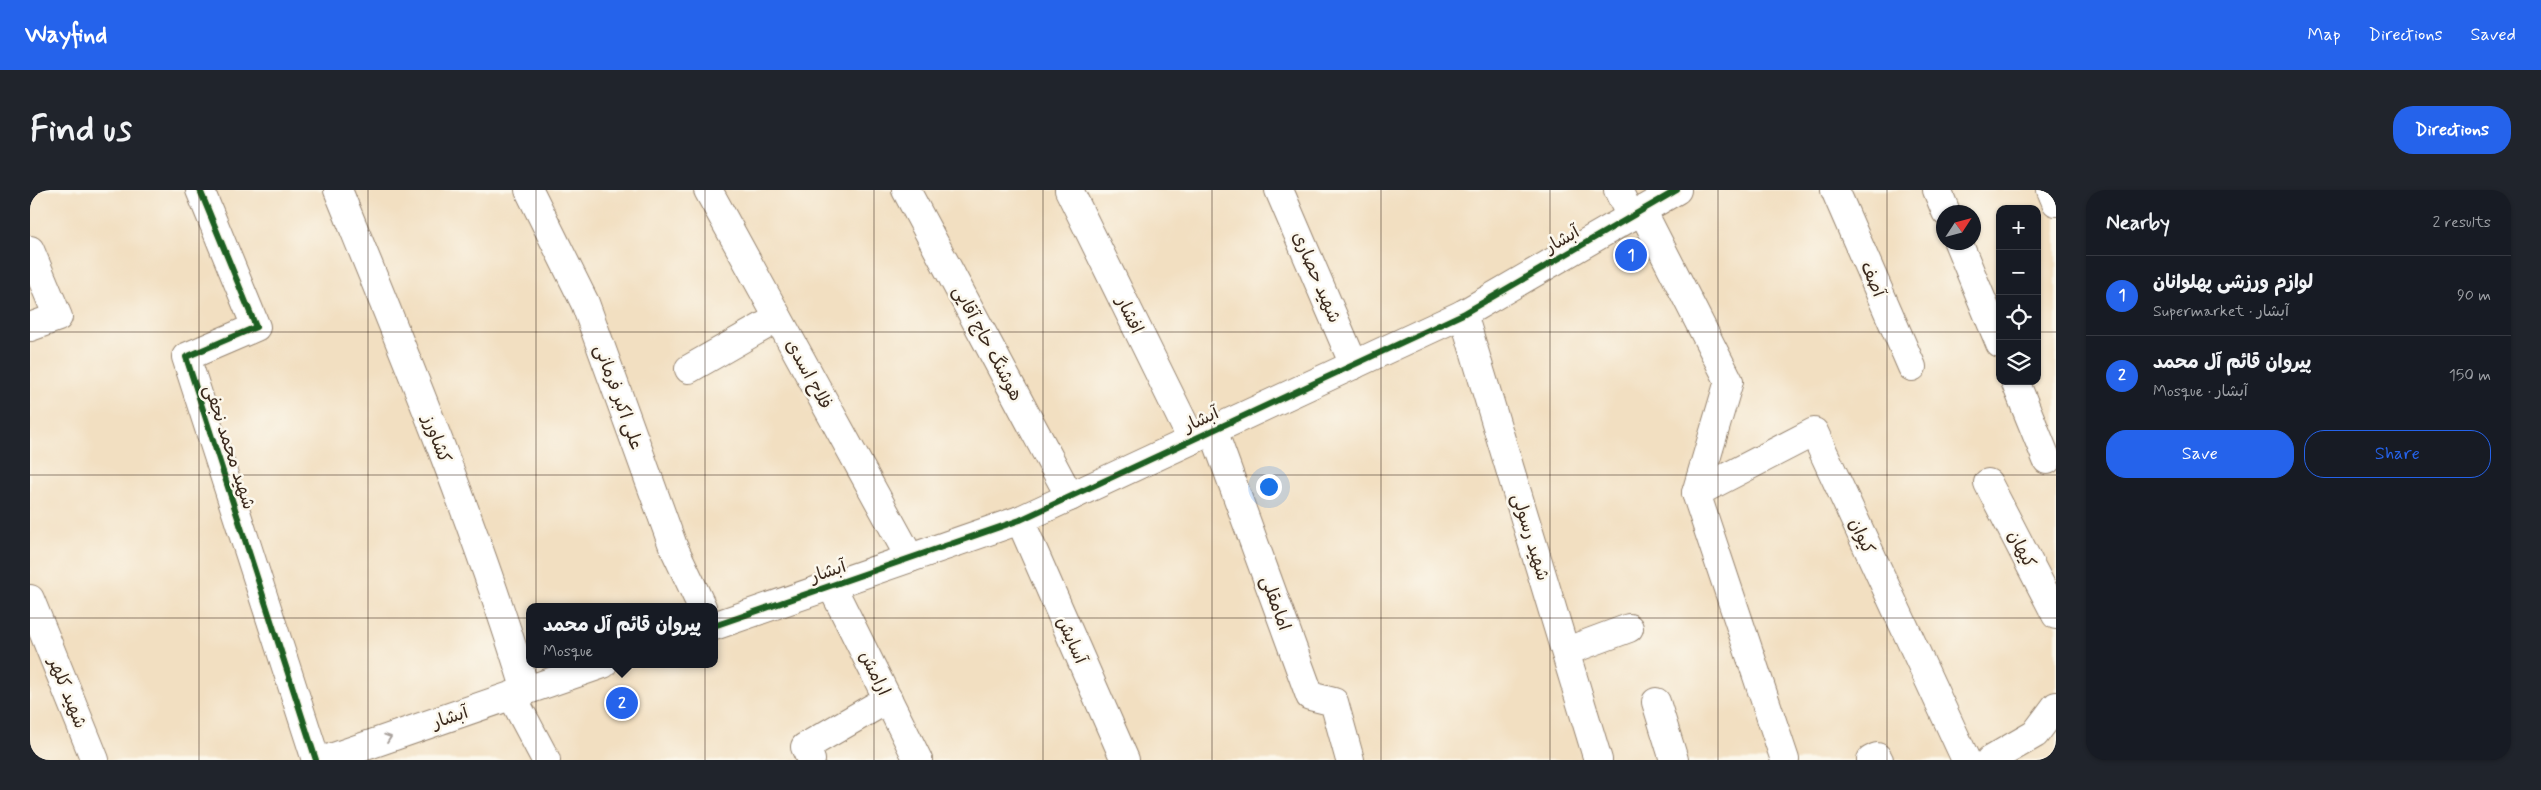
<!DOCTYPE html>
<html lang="en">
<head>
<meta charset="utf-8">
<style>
  body { margin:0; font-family:Mynerve,"Playpen Sans Arabic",sans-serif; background:#20242c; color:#f1f3f6 }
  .controls { position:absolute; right:15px; top:15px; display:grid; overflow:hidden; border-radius:10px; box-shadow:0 1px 4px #0004 }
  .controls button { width:45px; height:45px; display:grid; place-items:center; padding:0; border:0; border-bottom:1px solid #363941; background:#171b24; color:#f1f3f6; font:25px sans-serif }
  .compass { position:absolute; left:1906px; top:15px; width:45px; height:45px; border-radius:50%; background:#171b24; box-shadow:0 1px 4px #0004; rotate:54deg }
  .you { position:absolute; left:1238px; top:296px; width:18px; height:18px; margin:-12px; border:4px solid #fff; border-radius:50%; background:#1a73e8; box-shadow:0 0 0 8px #1a73e833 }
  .badge { display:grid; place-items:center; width:32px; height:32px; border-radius:50%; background:#2563eb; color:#fff; font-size:16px; font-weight:700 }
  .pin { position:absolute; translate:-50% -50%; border:2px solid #fff; box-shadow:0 1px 5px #0006 }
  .popup { position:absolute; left:496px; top:413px; width:192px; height:65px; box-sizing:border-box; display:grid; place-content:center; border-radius:10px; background:#171b24; filter:drop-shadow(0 1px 4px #0005); font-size:16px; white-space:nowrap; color:#9ea1a6 }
  .popup b { font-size:19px; color:#f1f3f6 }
  .popup::after { content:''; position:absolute; left:50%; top:100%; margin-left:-10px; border:10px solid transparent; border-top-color:#171b24 }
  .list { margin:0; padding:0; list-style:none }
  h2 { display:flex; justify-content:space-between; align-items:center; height:65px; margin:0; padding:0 20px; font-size:21px }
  h2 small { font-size:16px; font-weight:400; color:#9ea1a6 }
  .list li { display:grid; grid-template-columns:32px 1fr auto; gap:15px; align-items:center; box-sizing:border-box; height:80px; padding:0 20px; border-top:1px solid #363941 }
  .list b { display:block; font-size:19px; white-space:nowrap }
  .list p { margin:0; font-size:16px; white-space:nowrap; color:#9ea1a6 }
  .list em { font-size:16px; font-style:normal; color:#9ea1a6 }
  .actions { display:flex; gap:10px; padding:15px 20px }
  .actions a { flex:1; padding:11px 0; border:1px solid #2563eb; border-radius:20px; text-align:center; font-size:18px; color:#2563eb }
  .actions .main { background:#2563eb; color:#fff }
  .icon { flex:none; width:28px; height:28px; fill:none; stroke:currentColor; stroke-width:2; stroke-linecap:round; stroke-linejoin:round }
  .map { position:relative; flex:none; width:2026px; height:570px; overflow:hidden; border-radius:20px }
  header { display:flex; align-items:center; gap:30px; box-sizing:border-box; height:70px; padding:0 25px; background:#2563eb; color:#fff }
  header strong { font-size:24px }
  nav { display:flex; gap:28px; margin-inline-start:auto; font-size:18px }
  .intro { display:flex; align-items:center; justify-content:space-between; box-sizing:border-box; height:120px; padding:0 30px }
  h1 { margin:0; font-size:35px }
  .button { padding:12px 22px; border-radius:20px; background:#2563eb; color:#fff; font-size:18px; font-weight:700 }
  main { display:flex; gap:30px; padding:0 30px }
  aside { flex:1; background:#171b24; border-radius:20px; box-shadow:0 1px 4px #0004 }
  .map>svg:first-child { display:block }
</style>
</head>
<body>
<header>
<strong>Wayfind</strong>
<nav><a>Map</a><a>Directions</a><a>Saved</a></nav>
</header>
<div class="intro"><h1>Find us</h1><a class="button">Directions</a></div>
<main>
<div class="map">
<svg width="2026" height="570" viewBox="0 0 2026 570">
  <rect width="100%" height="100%" fill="#fbf7ec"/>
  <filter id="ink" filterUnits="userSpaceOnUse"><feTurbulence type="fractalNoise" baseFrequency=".02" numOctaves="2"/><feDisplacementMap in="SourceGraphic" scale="10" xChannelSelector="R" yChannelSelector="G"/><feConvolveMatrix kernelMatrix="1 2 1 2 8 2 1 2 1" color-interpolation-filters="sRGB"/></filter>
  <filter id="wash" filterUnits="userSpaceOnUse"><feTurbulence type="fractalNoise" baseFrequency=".0096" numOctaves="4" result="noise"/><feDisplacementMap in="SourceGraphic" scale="20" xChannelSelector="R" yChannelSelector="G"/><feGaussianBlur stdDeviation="1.12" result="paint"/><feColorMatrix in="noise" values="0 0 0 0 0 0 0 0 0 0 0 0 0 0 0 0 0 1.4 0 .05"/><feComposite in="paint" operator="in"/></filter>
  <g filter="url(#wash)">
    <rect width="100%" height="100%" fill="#f2dfc1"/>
  </g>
  <g filter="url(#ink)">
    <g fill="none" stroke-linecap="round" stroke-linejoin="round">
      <g stroke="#968470" stroke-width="30">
        <g id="minor">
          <polyline points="170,0 226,137 156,167 286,570"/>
          <path d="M308 0C375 165 444 330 496 501"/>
          <polyline points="499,0 555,113 643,356 672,417"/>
          <polyline points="678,0 880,368"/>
          <polyline points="876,0 1040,307"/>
          <polyline points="1039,0 1162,250"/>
          <polyline points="1249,0 1324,175"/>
          <polyline points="1588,0 1601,27"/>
          <polyline points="1805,0 1882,177"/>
          <polyline points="1907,0 1916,22"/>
          <polyline points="2021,0 2026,12"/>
          <polyline points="1612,20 1699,191 1666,303 1755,570"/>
          <polyline points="1928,52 1970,154"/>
          <polyline points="0,60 28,127 0,137"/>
          <polyline points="1433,124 1568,570"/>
          <polyline points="659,179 748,128"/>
          <polyline points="1985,191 2017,270"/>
          <polyline points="1183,240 1280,506 1304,512 1320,570"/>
          <polyline points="1958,293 2026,425"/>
          <polyline points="1666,303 1784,242 1936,570"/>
          <polyline points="990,330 1095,570"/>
          <polyline points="801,395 888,570"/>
          <polyline points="0,409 65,570"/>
          <polyline points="684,436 990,330 1433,124 1647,0"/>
          <polyline points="1537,461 1599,438"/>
          <polyline points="482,506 516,570"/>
          <polyline points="1626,512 1644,570"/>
          <polyline points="295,570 573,474"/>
          <polyline points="781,570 775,557 858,509"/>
          <polyline points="1841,570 1847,567 1849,570"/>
          <polyline points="1960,570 2005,544 2026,516"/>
        </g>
      </g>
      <use href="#minor" stroke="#fff" stroke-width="28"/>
      <g stroke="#fbf7ec" stroke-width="9">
        <g id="cycleway">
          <polyline points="170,0 226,137 156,167 286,570"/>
          <polyline points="684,436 990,330 1433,124 1647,0"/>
        </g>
      </g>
      <use href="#cycleway" stroke="#1b5e20" stroke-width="6"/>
    </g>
    <defs><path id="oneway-chevron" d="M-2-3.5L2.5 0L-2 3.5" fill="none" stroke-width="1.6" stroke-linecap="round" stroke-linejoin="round" transform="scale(1.25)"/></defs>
    <use stroke="#a79f9a" href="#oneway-chevron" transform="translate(358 548) rotate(-19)"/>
  </g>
  <path fill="none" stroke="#3b2a1e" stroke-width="1" stroke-opacity="0.55" d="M169 0V570M338 0V570M506 0V570M675 0V570M844 0V570M1013 0V570M1182 0V570M1351 0V570M1520 0V570M1688 0V570M1857 0V570M0 142H1970M2007 142H2026M0 285H2026M0 428H2026"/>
  <g text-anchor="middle" stroke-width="5" stroke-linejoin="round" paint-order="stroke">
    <g font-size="18" fill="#3b2a1e" stroke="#fbf7ec">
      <text transform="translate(1532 49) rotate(-30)" y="6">آبشار</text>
      <text transform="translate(1287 87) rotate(67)" y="6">شهید حصاری</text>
      <text transform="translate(1843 89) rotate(67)" y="6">آصف</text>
      <text transform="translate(1100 125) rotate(64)" y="6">افشار</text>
      <text transform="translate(958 153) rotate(62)" y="6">هوشنگ حاج آقایی</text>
      <text transform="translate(779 184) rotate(61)" y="6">فلاح اسدی</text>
      <text transform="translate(589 207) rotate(70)" y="6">علی اکبر فرمانی</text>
      <text transform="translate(1171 229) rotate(-25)" y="6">آبشار</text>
      <text transform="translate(407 249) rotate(69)" y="6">کشاورز</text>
      <text transform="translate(200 257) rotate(72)" y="6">شهید محمد نجفی</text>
      <text transform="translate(1832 346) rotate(65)" y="6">کیوان</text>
      <text transform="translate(1501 347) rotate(73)" y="6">شهید رسولی</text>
      <text transform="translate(1992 359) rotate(63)" y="6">کیهان</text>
      <text transform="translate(798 381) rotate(-19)" y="6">آبشار</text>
      <text transform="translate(1246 413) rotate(70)" y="6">امامقلی</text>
      <text transform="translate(1042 450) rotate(66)" y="6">آسایش</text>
      <text transform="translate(845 483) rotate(64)" y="6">ارامش</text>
      <text transform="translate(38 503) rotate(68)" y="6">شهید کلهر</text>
      <text transform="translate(420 527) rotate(-19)" y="6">آبشار</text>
    </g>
  </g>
</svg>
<div class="controls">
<button>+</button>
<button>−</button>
<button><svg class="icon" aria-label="locate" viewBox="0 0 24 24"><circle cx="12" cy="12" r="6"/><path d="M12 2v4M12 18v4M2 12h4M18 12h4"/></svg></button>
<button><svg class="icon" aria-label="layers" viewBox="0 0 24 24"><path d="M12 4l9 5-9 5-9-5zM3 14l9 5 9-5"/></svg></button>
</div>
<svg class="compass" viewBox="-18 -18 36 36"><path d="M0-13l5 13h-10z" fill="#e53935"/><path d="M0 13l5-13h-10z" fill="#9ea1a6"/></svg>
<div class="you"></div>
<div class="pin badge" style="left:1601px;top:65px">1</div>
<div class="pin badge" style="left:592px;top:513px">2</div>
<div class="popup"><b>پیروان قائم آل محمد</b>Mosque</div>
</div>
<aside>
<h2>Nearby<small>2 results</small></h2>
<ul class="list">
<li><span class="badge">1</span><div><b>لوازم ورزشی پهلوانان</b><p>Supermarket · آبشار</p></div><em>90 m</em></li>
<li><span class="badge">2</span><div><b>پیروان قائم آل محمد</b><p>Mosque · آبشار</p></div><em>150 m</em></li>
</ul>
<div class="actions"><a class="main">Save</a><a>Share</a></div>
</aside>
</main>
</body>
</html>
